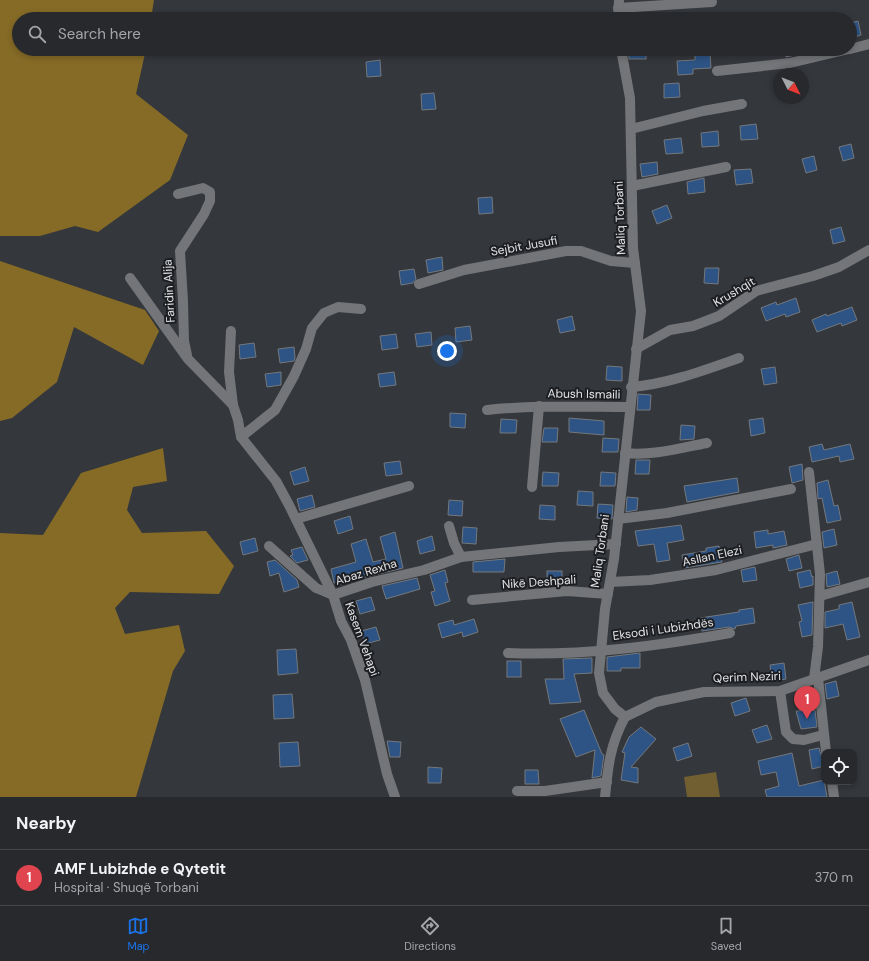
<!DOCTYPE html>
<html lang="en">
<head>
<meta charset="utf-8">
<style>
  body { margin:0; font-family:"DM Sans",sans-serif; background:#333539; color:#f1f3f6 }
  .controls { position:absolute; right:12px; bottom:12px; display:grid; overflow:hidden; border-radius:8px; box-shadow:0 2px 6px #0003 }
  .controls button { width:36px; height:36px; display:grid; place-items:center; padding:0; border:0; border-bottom:1px solid #434549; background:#27292d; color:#f1f3f6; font:20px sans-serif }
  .compass { position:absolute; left:773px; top:68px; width:36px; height:36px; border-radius:50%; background:#27292d; box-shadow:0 2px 6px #0003; rotate:132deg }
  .you { position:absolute; left:447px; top:351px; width:14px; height:14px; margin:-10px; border:3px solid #fff; border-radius:50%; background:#1a73e8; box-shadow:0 0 0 6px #1a73e833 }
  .badge { display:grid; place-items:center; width:26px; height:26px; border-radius:50%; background:#1a73e8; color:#fff; font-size:13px; font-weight:700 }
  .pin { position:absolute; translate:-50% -33px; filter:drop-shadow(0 1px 2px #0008) }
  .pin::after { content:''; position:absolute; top:21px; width:14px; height:12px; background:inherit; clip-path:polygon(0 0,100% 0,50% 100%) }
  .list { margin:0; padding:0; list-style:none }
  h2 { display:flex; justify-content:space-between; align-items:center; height:52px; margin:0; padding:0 16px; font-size:17px }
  h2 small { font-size:13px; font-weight:400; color:#a4a6aa }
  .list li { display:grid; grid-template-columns:26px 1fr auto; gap:12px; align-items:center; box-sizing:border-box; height:56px; padding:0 16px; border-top:1px solid #434549 }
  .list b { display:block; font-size:15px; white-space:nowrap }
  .list p { margin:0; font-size:13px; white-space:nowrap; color:#a4a6aa }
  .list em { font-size:13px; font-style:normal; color:#a4a6aa }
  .icon { flex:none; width:22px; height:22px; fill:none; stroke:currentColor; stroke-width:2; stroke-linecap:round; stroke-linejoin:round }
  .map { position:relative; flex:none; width:869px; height:797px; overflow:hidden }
  .search { position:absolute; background:#27292d; box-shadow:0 2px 6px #0003; left:12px; right:12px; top:12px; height:44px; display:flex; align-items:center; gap:10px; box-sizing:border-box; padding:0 14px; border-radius:22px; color:#a4a6aa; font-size:15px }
  .sheet { height:108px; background:#27292d }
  nav { display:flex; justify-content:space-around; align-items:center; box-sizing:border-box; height:56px; border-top:1px solid #434549; background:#27292d; font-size:11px; color:#a4a6aa }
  nav a { display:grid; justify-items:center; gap:2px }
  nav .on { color:#1a73e8 }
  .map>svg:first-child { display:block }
</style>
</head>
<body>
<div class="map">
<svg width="869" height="797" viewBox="0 0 869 797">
  <rect width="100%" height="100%" fill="#34373c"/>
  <polygon fill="#715f31" points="716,772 720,797 687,797 684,777"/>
  <g fill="#866b26">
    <polygon points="0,0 154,0 151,19 19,19 19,49 146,49 136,94 188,135 170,180 98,232 75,226 40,236 0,236"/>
    <polygon points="0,261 145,310 159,331 143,365 74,327 57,382 12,418 0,421"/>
    <polygon points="163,448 167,481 133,487 127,510 142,533 206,531 234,566 219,594 130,592 115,608 125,634 179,625 185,651 173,671 136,797 0,797 0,533 43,535 81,473"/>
  </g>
  <g fill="#2d5485" stroke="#74787d">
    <polygon points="639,13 639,19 625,19 625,14"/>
    <polygon points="858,21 861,35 850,38 850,23"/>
    <rect x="629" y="49" width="17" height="10"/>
    <polygon points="784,49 821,49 786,57"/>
    <polygon points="710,54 711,68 693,69 693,74 678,75 677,61 695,60 695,55"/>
    <polygon points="380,60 381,76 367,77 366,62"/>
    <polygon points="679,83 680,97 664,98 664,84"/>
    <polygon points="434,93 436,109 422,110 421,94"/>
    <polygon points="756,124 758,139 741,140 740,126"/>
    <polygon points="718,131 719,146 702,147 701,133"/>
    <polygon points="681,138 683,153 666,154 664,140"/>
    <polygon points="851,144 854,158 843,161 839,147"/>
    <polygon points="814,156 817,170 806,173 802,159"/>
    <polygon points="657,162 658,174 642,177 640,164"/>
    <polygon points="751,169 753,183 736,185 734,170"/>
    <polygon points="704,178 705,192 688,194 687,182"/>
    <polygon points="492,197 493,213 479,214 478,198"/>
    <polygon points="667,205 672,218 657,224 652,211"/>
    <polygon points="841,227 845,241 833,244 830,230"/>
    <polygon points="442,257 443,270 428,273 426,260"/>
    <polygon points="705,268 719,268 718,284 704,283"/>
    <polygon points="414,269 416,279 413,283 401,285 399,271"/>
    <polygon points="796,298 800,312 786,317 785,314 766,321 761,308 776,302 777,305"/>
    <polygon points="852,307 857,320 842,326 841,323 817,332 812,320 826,314 827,316"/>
    <polygon points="572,316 575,330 560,333 557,320"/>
    <polygon points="470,326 472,340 456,342 455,328"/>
    <polygon points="431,332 432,345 417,347 415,334"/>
    <polygon points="396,334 398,348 382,350 380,336"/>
    <polygon points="254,343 256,357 240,359 239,345"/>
    <polygon points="294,347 295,358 294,361 280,363 278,349"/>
    <polygon points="607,366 622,367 622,381 606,380"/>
    <polygon points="775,367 777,383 764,385 761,369"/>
    <polygon points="281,372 281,385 267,387 265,374"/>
    <polygon points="394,372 396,385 380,387 378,374"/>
    <polygon points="638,394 651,395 650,410 637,410"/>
    <polygon points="450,413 466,414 465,428 450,427"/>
    <polygon points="569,418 604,421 604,435 569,432"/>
    <polygon points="763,418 765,433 751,436 749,420"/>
    <polygon points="501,419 517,420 516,433 500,433"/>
    <polygon points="681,425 695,426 694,439 680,440"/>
    <polygon points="544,428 558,428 557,442 542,442"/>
    <polygon points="603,438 619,439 618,452 602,452"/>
    <polygon points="822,444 824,450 850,444 854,459 840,462 839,456 812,462 809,447"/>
    <polygon points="636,460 650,460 649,474 635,474"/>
    <polygon points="400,461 402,474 386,476 384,463"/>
    <polygon points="802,464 803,480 792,483 789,467"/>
    <polygon points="305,467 309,481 294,485 290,472"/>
    <polygon points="543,472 559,473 558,486 542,486"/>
    <polygon points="601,472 616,473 615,486 600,486"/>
    <polygon points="737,478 739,492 687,502 684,486"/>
    <polygon points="828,480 834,506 838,505 841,520 827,523 822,498 818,499 817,483"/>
    <polygon points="578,491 593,492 593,506 577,505"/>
    <polygon points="312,495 315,507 300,511 297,499"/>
    <polygon points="627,497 638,498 637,510 626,512"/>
    <polygon points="449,500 463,501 462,516 448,515"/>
    <polygon points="598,504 613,505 612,519 597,518"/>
    <polygon points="540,505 555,506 555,520 539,519"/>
    <polygon points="350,516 353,529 338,534 334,521"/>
    <polygon points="681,525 684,540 667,543 670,560 657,562 654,544 638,546 635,531"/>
    <polygon points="463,527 477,528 476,544 462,543"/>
    <polygon points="834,529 837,545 824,548 822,532"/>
    <polygon points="768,530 768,534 784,531 787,545 773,548 773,545 756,548 754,532"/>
    <polygon points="395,532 403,568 362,578 361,575 334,583 331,569 356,562 351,544 366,539 373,562 386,559 380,537"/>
    <polygon points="432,536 435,550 420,554 417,541"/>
    <polygon points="255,538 258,551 243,555 240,542"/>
    <polygon points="719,546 722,562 684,568 682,555 706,551 706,548"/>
    <polygon points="302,547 308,560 297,563 290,556 293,555 291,550"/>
    <polygon points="799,555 802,568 789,571 786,559"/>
    <polygon points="505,559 504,572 473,572 473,562"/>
    <polygon points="275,560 297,580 299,587 284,592 279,573 270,576 267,562"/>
    <polygon points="755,567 757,580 743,582 741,570"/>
    <polygon points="445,570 448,582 445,583 450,601 435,606 431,592 435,591 430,575"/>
    <polygon points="810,570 812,577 813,576 813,585 800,588 797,573"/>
    <rect x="547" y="571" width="15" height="14"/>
    <polygon points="837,571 840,584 827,587 826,574"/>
    <polygon points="417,578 420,589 386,599 382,586"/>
    <polygon points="371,597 375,610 360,614 356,601"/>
    <polygon points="813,602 812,635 802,637 799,622 802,621 798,605"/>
    <polygon points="852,602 860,637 847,640 843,624 825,628 825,612 839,609 839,605"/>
    <polygon points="753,608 755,623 736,626 735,629 729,627 702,631 700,618 739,612 739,610"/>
    <polygon points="474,619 478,632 463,637 462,632 442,638 438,624 453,620 454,625"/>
    <polygon points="376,627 380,640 365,644 361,631"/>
    <polygon points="296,649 298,673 278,675 277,650"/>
    <polygon points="640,653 640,668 621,668 621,671 607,671 607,657"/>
    <polygon points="592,658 592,673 574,674 581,702 550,704 545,679 564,679 563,659"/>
    <rect x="507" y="661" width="14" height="16"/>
    <polygon points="784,663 786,679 772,681 770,665"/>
    <polygon points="836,681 839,696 827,699 825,684"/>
    <polygon points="292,694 294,718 274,719 273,695"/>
    <polygon points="746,698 750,711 735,716 731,703"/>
    <polygon points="584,710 602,754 604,755 601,776 592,778 595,750 576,757 560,719"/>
    <polygon points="815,710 817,727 801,729 796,711"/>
    <polygon points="767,725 772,739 757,743 752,730"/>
    <polygon points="641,727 656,739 631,767 638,768 638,783 621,780 625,753 622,752 629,737"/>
    <polygon points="387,741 401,742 400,757 390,757"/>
    <polygon points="298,742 300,766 280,767 279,743"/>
    <polygon points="688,743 692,756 677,761 673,748"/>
    <polygon points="819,748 821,755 823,758 824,766 812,769 809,750"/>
    <polygon points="792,753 799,786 824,780 827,797 767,797 765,790 779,786 776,772 761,775 758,761"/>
    <polygon points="428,767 442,768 441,783 428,783"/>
    <polygon points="525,770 538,770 539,784 525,784"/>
  </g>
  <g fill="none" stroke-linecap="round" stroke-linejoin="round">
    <g stroke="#737578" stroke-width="10">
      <polyline points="618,8 712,2"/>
      <polyline points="618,19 619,0"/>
      <polyline points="621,49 630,98 633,248 641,311 614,559 605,609 599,673 603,693 615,709 625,717"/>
      <polyline points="850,49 869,44"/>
      <polyline points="717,71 790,63 849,49"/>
      <polyline points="631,129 703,111 742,104"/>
      <polyline points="632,186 726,167"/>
      <polyline points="178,194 203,188 210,192 210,201 204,214 180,251 183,301 184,341 187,355"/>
      <polyline points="130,278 188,359 233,405 238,420 241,437 276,481 289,505 333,595 341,621 351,640 365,680 387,774 395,797"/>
      <polyline points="419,284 464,270 566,251 581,251 611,261 635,263"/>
      <polyline points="231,331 229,372 233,405"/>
      <polyline points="636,349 670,330 693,326 719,316 756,291 813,276 839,267 869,250"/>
      <path d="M631 387C668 384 705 370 739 358"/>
      <path d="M487 410C535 405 582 407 629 407"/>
      <polyline points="241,437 275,410 294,376 306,349 312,328 324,313 338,307 361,309"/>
      <path d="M625 453C653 456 680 448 707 443"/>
      <polyline points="809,472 820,574 818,647 814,679"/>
      <polyline points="532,487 539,406"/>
      <polyline points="296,519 409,486"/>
      <polyline points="618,519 667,513 791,489"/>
      <polyline points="449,526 454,543 461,557"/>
      <polyline points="269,546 316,588 333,595 372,582 424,570 461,557 559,547 616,544"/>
      <polyline points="610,582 650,580 716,570 817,544"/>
      <polyline points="820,596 869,582"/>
      <polyline points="472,600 567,591 608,594"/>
      <path d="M508 653C583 656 657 646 730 633"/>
      <polyline points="818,678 826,752"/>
      <polyline points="780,691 786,732 793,739 804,740 823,735"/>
      <polyline points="625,717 656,702 704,692 780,691 869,660"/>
      <polyline points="832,782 834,797"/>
      <polyline points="517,791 545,791 607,782"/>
      <path d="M605 797C608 766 610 745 625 717"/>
    </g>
  </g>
  <g text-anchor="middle" stroke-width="4" stroke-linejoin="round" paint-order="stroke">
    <g font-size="12" fill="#e1e3e6" stroke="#1d1e21">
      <text transform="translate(620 218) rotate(-92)" y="4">Maliq Torbani</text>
      <text transform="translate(524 246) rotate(-10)" y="4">Sejbit Jusufi</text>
      <text transform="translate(169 291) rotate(-93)" y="4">Faridin Alija</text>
      <text transform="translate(734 292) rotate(-31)" y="4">Krushqit</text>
      <text transform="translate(584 394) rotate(1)" y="4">Abush Ismaili</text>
      <text transform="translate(600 551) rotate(-82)" y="4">Maliq Torbani</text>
      <text transform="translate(712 556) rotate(-12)" y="4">Asllan Elezi</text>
      <text transform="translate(366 572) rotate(-17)" y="4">Abaz Rexha</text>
      <text transform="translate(539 582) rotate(-4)" y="4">Nikë Deshpali</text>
      <text transform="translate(663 629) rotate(-8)" y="4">Eksodi i Lubizhdës</text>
      <text transform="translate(362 639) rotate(70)" y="4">Kasem Vehapi</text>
      <text transform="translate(747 677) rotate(-2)" y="4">Qerim Neziri</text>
    </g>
  </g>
</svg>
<div class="controls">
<button><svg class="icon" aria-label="locate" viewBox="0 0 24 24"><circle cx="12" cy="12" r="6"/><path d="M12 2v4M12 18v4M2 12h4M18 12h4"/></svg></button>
</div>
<svg class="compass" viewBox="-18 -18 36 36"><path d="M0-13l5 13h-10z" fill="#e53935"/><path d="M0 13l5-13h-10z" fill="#a4a6aa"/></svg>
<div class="you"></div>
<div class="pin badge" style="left:807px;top:719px;background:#e0444e">1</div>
<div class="search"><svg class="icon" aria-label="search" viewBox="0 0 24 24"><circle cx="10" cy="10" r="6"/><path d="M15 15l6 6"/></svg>Search here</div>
</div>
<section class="sheet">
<h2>Nearby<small></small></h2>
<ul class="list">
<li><span class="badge" style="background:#e0444e">1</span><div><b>AMF Lubizhde e Qytetit</b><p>Hospital · Shuqë Torbani</p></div><em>370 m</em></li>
</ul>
</section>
<nav>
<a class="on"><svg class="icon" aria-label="map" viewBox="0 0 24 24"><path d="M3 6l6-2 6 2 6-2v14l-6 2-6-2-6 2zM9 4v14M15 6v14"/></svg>Map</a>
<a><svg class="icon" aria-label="directions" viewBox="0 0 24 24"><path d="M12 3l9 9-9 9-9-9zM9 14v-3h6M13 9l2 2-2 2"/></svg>Directions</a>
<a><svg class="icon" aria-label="saved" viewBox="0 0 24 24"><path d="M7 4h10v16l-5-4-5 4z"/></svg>Saved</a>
</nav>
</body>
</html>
